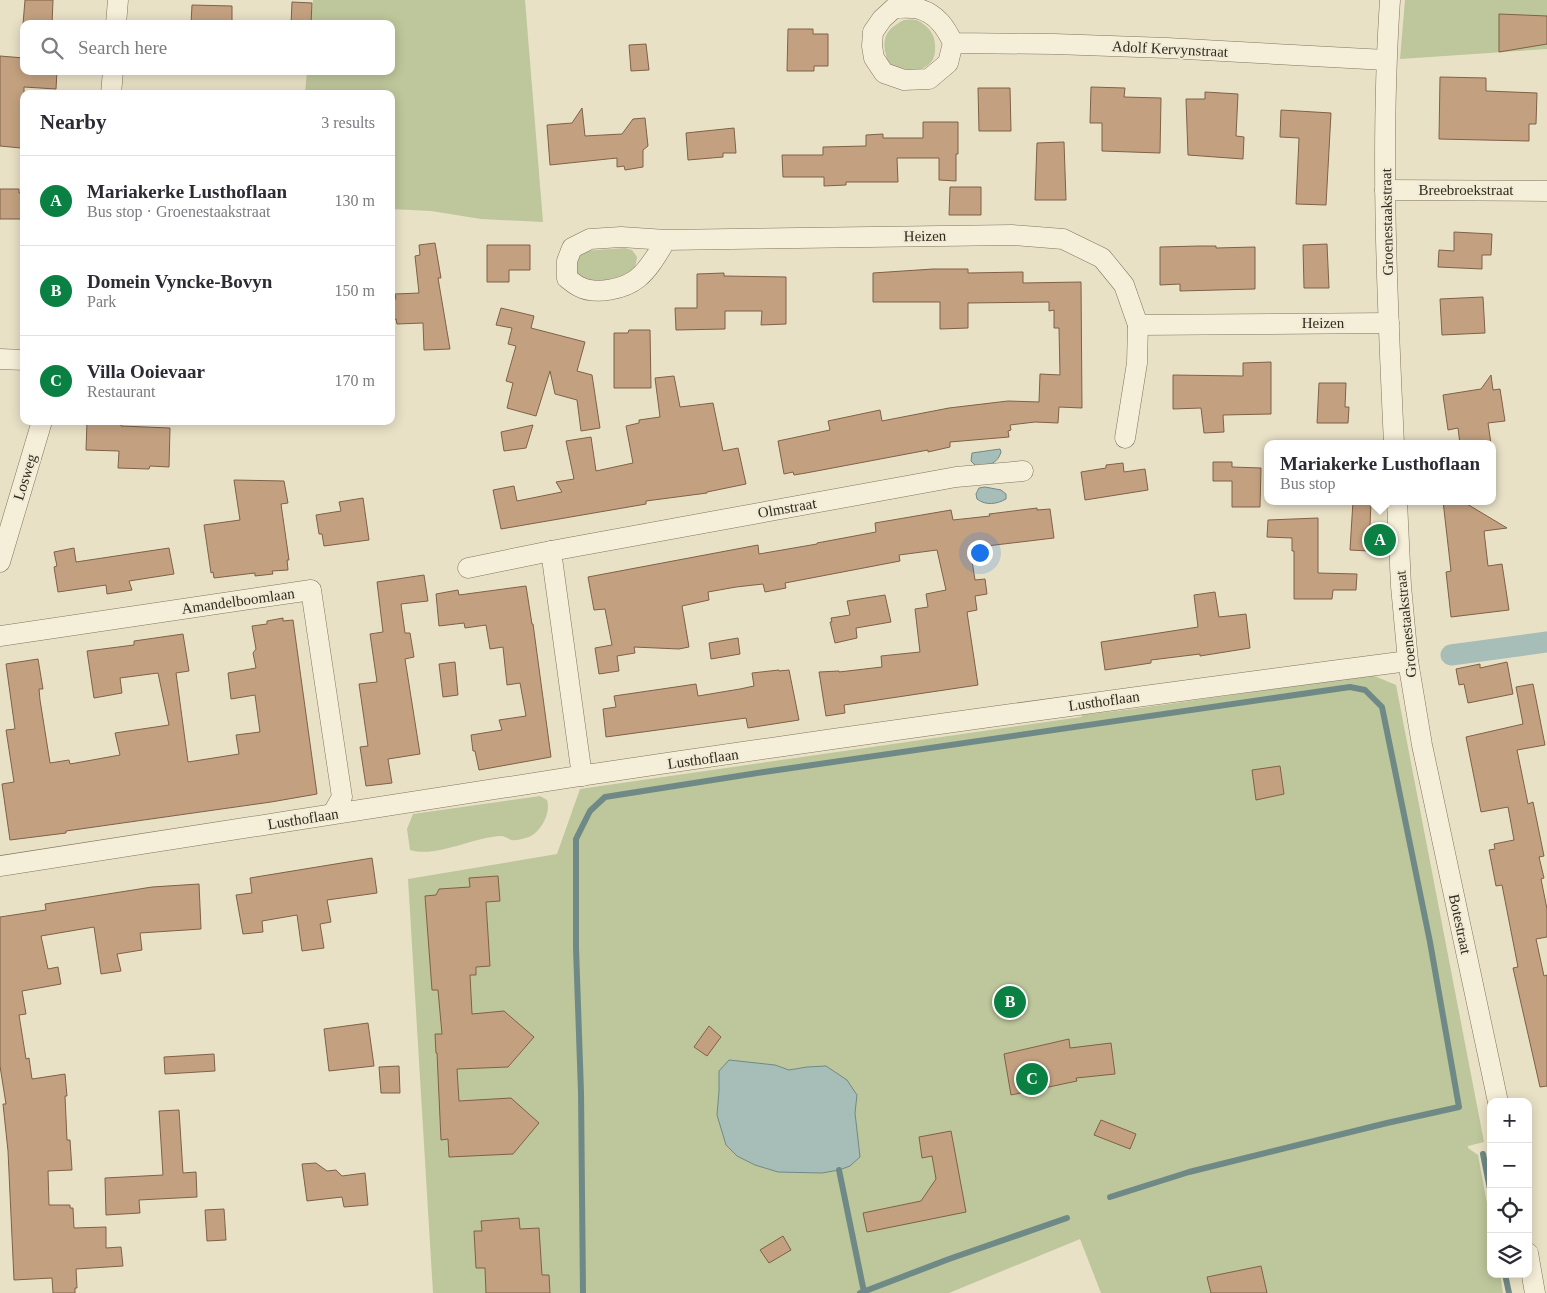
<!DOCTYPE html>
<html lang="en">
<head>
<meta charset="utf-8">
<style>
  body { margin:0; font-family:Georgia,serif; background:#f7f7f7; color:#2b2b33 }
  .controls { position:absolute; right:15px; bottom:15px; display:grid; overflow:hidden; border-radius:10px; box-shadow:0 2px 12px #0003 }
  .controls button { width:45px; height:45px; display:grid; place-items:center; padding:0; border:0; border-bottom:1px solid #e1e1e2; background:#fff; color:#2b2b33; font:25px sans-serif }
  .you { position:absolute; left:979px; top:552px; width:18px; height:18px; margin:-12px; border:4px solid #fff; border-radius:50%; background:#1a73e8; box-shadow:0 0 0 8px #1a73e833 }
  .badge { display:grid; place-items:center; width:32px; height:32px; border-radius:50%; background:#0b8043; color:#fff; font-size:16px; font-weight:700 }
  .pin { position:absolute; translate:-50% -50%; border:2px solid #fff; box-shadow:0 1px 5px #0006 }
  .popup { position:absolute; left:1264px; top:440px; width:232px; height:65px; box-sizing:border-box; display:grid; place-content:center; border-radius:10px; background:#fff; filter:drop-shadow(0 1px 4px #0005); font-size:16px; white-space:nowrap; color:#7c7c81 }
  .popup b { font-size:19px; color:#2b2b33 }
  .popup::after { content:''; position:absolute; left:50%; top:100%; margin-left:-10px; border:10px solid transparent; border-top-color:#fff }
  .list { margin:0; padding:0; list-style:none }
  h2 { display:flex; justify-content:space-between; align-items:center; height:65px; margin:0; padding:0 20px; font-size:21px }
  h2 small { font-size:16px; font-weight:400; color:#7c7c81 }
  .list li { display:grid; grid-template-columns:32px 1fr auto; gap:15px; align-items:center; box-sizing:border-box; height:90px; padding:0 20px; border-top:1px solid #e1e1e2 }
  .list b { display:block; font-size:19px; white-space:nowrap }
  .list p { margin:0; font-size:16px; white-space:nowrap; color:#7c7c81 }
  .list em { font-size:16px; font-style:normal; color:#7c7c81 }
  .icon { flex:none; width:28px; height:28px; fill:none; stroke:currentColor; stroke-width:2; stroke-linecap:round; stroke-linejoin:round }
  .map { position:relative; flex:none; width:1547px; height:1293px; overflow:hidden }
  .search { position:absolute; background:#fff; box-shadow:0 2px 12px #0003; left:20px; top:20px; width:375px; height:55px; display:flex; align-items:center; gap:12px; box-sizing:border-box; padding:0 18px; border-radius:10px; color:#7c7c81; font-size:19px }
  .panel { position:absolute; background:#fff; box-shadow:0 2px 12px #0003; left:20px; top:90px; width:375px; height:335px; border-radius:10px }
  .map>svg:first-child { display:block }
</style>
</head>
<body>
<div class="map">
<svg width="1547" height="1293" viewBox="0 0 1547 1293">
  <rect width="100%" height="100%" fill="#e9e1c6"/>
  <g fill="#bec69b">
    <polygon points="313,0 525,0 543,222 481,219 431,211 391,209 391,94 305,94 307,71 391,71 391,24 311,24"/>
    <polygon points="1405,0 1547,0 1547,49 1400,59"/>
    <path d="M904 20C907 20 912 19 915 20 918 20 920 22 922 23 930 29 935 35 935 46 937 74 908 73 889 64 881 43 882 31 904 20Z"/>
    <path d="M625 248 632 250 637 257C636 262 636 268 632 272 625 278 594 283 585 280 580 278 577 273 575 268L576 260 583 251Z"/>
    <polygon points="1372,675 1396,685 1484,1142 1468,1146 1468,1148 1478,1155 1491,1225 1491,1274 1500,1274 1503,1293 1101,1293 1080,1239 949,1293 433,1293 408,879 557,854 580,789 1081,717 1082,715 1133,709"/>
    <path d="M540 796 547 800C551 812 542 830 531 836 526 838 517 841 512 840 508 839 505 836 501 836 474 837 436 858 410 850L407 829 413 814Z"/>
  </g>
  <g fill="#a7bdb8" stroke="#6f8a86">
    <path d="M1000 449 1001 452C997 465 988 465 976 466L971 461 972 453Z"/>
    <path d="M985 487 1001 490 1006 494V499C997 504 986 506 977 499L976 494 979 488Z"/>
    <polygon points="729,1060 775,1065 789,1070 807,1067 826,1066 847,1080 857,1095 855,1113 860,1157 850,1166 839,1170 822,1173 778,1172 755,1165 737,1156 726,1145 717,1115 719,1091 719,1071"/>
  </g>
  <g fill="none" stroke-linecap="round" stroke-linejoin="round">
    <g stroke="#6f8a86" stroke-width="6">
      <polyline points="1483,1154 1491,1194"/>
      <polyline points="839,1170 864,1292"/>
      <polyline points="1505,1274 1509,1293"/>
      <polyline points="583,1293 581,1092 576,948 576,839 590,811 605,797 764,772 1350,687 1365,690 1382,707 1430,942 1459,1107 1387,1123 1189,1172 1110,1197"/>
      <polyline points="860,1293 949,1259 1067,1218"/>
    </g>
    <polyline stroke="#a7bdb8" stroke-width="21" points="1451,655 1547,642"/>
  </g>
  <g fill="#c3a180" stroke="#7f6146">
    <polygon points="25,0 53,0 52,24 23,24"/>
    <polygon points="292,2 312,3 311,24 291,24"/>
    <polygon points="192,5 232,6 232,24 191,24"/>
    <polygon points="1499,14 1547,16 1547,44 1499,52"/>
    <polygon points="788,29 813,29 813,34 828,34 828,66 814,66 814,71 787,71"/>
    <polygon points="646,44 649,70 631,71 629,45"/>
    <polygon points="0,56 24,58 24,71 57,71 56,89 24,87 24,126 22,126 21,148 0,146"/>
    <polygon points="1440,77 1486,78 1486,91 1537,93 1536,124 1529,124 1529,141 1439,139"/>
    <polygon points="1091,87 1125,88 1124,97 1161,98 1160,153 1102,151 1102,123 1090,123"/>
    <polygon points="978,88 1010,88 1011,131 979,131"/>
    <polygon points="1205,92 1238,94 1236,136 1244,137 1243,159 1188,155 1186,99 1205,99"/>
    <polygon points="582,108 585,136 622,134 633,119 645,118 648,146 643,150 643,167 625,170 624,166 617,167 617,158 550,165 547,125 572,123"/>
    <polygon points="1281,110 1331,113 1326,205 1296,204 1299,138 1280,137"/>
    <polygon points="923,122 958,122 958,154 956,154 956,181 939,180 939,158 897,158 898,182 846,182 846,185 824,186 824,177 783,177 782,155 823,155 823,147 866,146 866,135 883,134 883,138 923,138"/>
    <polygon points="734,128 736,153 723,153 723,157 688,160 686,133"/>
    <polygon points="1064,142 1066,200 1035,200 1037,143"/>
    <polygon points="950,187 981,187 981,215 949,215"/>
    <polygon points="0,189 19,189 19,193 24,192 24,219 0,219"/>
    <polygon points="1454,232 1492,234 1491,255 1482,255 1482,269 1438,267 1439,250 1454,251"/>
    <polygon points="435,243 441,278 438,278 450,349 424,350 423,323 397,324 396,319 391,320 391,299 396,299 395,294 419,293 415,256 420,255 419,245"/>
    <polygon points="1327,244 1329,288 1304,288 1303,245"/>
    <polygon points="487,245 530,245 530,270 509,270 509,282 487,282"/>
    <polygon points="1199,246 1216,246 1216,248 1255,247 1255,289 1180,291 1180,284 1160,285 1160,247"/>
    <polygon points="933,269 968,269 968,273 1023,272 1023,283 1081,282 1082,408 1059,407 1058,423 1035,422 1010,425 1011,430 1008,431 1009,437 950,442 950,447 928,452 928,450 806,473 794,475 793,472 784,474 778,441 830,430 828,421 880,410 882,421 949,408 1008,401 1039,402 1040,374 1060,375 1059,328 1054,328 1054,310 1049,311 1049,302 968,303 968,328 940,329 940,302 873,302 873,273"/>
    <polygon points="724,273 724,276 786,277 786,324 761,325 762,311 725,311 725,329 676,330 675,308 697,308 697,274"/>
    <polygon points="1483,297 1485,333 1442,335 1440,299"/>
    <polygon points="501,308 534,316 531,328 585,342 577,371 592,375 600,428 581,431 577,400 555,394 550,371 536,416 507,408 513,383 506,381 516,346 508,344 512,328 496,325"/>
    <polygon points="629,330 650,330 651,388 614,388 614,333 628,333"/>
    <polygon points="1271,362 1271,414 1223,415 1224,432 1204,433 1201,408 1173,409 1173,375 1243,376 1243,363"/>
    <polygon points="1491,375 1493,390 1500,389 1505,421 1488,423 1491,444 1460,444 1458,428 1448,430 1443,395 1481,389"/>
    <polygon points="674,376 680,407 713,403 723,451 738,448 746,484 707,492 707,493 646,501 646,504 501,529 493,490 514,486 517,501 562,492 556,482 574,479 566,441 591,437 596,471 633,463 626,426 639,423 639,420 660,417 655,378"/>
    <polygon points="1319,383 1346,383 1345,407 1349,407 1348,423 1317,423"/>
    <polygon points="87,421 121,421 121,426 170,428 169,467 150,466 149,469 118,468 119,451 86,450"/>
    <polygon points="533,425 526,448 504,451 501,432"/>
    <polygon points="1213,462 1232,462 1232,467 1261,468 1260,507 1232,507 1232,481 1213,481"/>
    <polygon points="1123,463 1124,472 1145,469 1148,490 1085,500 1081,472 1106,468 1106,465"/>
    <polygon points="234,480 284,481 288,503 281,504 289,560 287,560 288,570 272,571 273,574 255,576 255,573 214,578 213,572 211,573 204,525 240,520"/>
    <polygon points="363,498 369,540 324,546 322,534 319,534 316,515 341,511 339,502"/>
    <polygon points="1353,501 1371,501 1369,551 1350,550"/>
    <polygon points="1443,501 1462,501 1507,528 1484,531 1488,566 1502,564 1509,610 1451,617 1446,572 1451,571"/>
    <polygon points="1037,508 1037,510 1050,509 1054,538 970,548 975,580 985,579 987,594 975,596 977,610 967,612 978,685 844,705 845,713 826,716 819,672 839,671 839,672 882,667 881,656 920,652 915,609 928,607 926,594 946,590 937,550 899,555 900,561 785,583 786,588 765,592 763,584 736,587 708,592 709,600 682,606 689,647 679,649 634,647 635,653 617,656 619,671 599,674 595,648 612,645 605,609 594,610 588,577 758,545 759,554 817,544 817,543 876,532 875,523 951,510 953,520 990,516 989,514"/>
    <polygon points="1318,518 1318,573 1357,574 1356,590 1333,590 1332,599 1294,599 1294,551 1292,551 1292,538 1267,537 1268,520"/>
    <polygon points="74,548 76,562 169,548 174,574 129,581 132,590 107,594 106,585 58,592 54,567 57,566 54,552"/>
    <polygon points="424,575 428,601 401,604 405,633 410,633 414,657 405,659 420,754 388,759 392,783 366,786 360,747 368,746 359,684 377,682 370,634 383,632 377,582"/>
    <polygon points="526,586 532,624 533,624 551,757 479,770 475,751 473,751 471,735 502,730 499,720 526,716 520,683 507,685 503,647 490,649 486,625 465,628 464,623 439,626 436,594 458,590 459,595"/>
    <polygon points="1215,592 1219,617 1246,614 1250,648 1200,656 1200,654 1151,660 1151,663 1105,670 1101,642 1198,627 1194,595"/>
    <polygon points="885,595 891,622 856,628 857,638 835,643 830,622 832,622 831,618 850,615 847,601"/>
    <polygon points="283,618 283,621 293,620 317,794 271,802 66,831 66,833 10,840 2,784 14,782 6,730 15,729 6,664 38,659 43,689 39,689 40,700 50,763 69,760 70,764 120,755 115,733 169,725 158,673 120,678 122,693 94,698 87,651 134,645 134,641 183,634 189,671 176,673 188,762 239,754 236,735 260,732 255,695 231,699 228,673 256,668 253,653 256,649 252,626 267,624 267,621"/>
    <polygon points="738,638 740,654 711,659 709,643"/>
    <polygon points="455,662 458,695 443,697 439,664"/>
    <polygon points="1507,662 1513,694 1468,703 1464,684 1459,685 1456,669 1480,664 1480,668"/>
    <polygon points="779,670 779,671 789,670 799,720 748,728 746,718 606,737 603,709 616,707 614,696 696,684 698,696 740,689 754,686 752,673"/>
    <polygon points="1533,684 1545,745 1517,750 1528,804 1533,802 1544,856 1539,857 1544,878 1541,879 1547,909 1547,937 1536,939 1544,976 1547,975 1547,1086 1540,1087 1513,968 1518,967 1502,885 1496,886 1489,850 1495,849 1494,844 1514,840 1508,807 1481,812 1466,737 1523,724 1516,687"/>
    <polygon points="1280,766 1284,794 1256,800 1252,770"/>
    <polygon points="372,858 377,893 327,900 331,922 320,924 324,948 302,951 297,915 262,921 263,932 243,934 236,895 252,893 250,878"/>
    <polygon points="498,876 500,901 486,902 490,966 476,967 476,975 470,975 472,1014 504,1011 534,1037 508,1067 457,1069 459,1101 511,1098 539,1123 513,1154 449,1157 448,1139 441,1140 437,1053 436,1053 435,1034 442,1034 438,990 432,990 425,896 436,895 439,889 470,887 469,878"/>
    <polygon points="199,884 201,929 140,933 142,950 117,954 121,971 101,974 94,927 41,936 48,969 58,967 61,984 22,991 26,1014 19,1015 26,1059 29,1058 32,1079 65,1074 67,1096 65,1096 67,1140 70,1140 72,1170 48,1171 49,1205 70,1205 70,1208 73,1208 74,1228 106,1227 106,1248 121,1247 123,1266 76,1269 77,1288 75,1288 75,1293 53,1293 52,1278 14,1280 8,1151 3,1104 6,1104 0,1066 0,917 46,910 45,904 152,887"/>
    <polygon points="368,1023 374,1066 329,1071 324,1029"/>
    <polygon points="709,1026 721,1037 707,1056 694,1047"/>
    <polygon points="1069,1039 1070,1048 1111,1043 1115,1074 1076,1078 1077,1081 1011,1095 1004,1054"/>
    <polygon points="214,1054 215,1071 165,1074 164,1057"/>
    <polygon points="399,1066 400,1093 381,1093 379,1067"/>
    <polygon points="179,1110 183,1173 196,1172 197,1197 139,1200 140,1213 106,1215 105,1178 163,1175 159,1111"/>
    <polygon points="1101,1120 1136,1134 1130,1149 1094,1135"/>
    <polygon points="951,1131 966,1212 867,1232 863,1213 921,1201 936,1179 932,1156 922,1158 919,1137"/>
    <polygon points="316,1163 327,1171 336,1170 342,1176 365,1173 368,1205 344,1207 342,1197 307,1201 302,1164"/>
    <polygon points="224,1209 226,1240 207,1241 205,1210"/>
    <polygon points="519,1218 520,1229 539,1228 542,1275 549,1275 550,1293 486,1293 485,1268 476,1268 474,1231 482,1231 481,1221"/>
    <polygon points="783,1236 791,1250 769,1263 760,1250"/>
    <polygon points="1261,1266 1267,1293 1211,1293 1207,1277"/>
  </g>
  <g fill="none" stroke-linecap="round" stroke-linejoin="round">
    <g stroke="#82745e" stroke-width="21">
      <g id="minor">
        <path d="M1390 0C1380 148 1387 296 1394 444"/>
        <polyline points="116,24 118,0"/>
        <path d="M953 43 948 63 929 79 904 80 884 73 874 58 872 46 873 32 882 19 894 8C902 8 912 7 919 9 937 14 946 28 953 43L1054 44 1167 48 1386 60"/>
        <polyline points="111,94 113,71"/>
        <polyline points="1385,190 1547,191"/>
        <path d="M666 240C658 253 650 268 638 278 625 289 596 295 580 287 575 285 571 281 567 278V261L572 248 590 239 621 237 666 240 1012 235 1063 239 1102 258 1124 285 1138 325 1389 323"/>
        <polyline points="0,359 24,360"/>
        <polyline points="1125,438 1137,363 1138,325"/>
        <polyline points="1397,501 1401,586 1408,661 1422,745 1498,1102"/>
        <polyline points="0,562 42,421"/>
        <polyline points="468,568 551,551"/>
        <polyline points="0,636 311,590 342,797 333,813"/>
        <polyline points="582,776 551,551 956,477 1023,471"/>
        <path d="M0 866C193 837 386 805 579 776 855 735 1131 697 1408 661"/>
        <polyline points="1528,1253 1535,1293"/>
      </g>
    </g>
    <use href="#minor" stroke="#f5eed8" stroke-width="20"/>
  </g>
  <g text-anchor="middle" stroke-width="4" stroke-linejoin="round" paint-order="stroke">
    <g font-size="15" fill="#342b20" stroke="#f1ebd5">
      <text transform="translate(1170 49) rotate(3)" y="5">Adolf Kervynstraat</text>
      <text x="1466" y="195">Breebroekstraat</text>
      <text transform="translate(1387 222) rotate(-91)" y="5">Groenestaakstraat</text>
      <text transform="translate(925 236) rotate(-1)" y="5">Heizen</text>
      <text x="1323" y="328">Heizen</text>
      <text transform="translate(25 477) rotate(-73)" y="5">Losweg</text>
      <text transform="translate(787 508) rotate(-10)" y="5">Olmstraat</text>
      <text transform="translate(238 601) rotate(-8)" y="5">Amandelboomlaan</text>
      <text transform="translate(1406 624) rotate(-96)" y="5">Groenestaakstraat</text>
      <text transform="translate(1104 701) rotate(-8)" y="5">Lusthoflaan</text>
      <text transform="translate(703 759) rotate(-8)" y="5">Lusthoflaan</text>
      <text transform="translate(303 819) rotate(-9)" y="5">Lusthoflaan</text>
      <text transform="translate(1460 924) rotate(78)" y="5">Botestraat</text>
    </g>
  </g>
</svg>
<div class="controls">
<button>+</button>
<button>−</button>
<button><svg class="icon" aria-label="locate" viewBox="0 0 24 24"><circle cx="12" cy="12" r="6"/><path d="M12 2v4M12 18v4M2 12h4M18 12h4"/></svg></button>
<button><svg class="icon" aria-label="layers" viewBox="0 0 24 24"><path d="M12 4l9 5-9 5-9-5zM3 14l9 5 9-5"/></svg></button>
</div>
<div class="you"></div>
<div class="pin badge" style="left:1380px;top:540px">A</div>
<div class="popup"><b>Mariakerke Lusthoflaan</b>Bus stop</div>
<div class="pin badge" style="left:1010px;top:1002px">B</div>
<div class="pin badge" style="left:1032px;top:1079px">C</div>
<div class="search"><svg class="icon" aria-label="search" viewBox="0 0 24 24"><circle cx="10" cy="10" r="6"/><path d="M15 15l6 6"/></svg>Search here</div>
<section class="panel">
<h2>Nearby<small>3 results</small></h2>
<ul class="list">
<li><span class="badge">A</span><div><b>Mariakerke Lusthoflaan</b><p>Bus stop · Groenestaakstraat</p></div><em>130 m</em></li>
<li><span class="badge">B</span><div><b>Domein Vyncke-Bovyn</b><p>Park</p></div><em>150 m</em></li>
<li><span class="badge">C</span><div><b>Villa Ooievaar</b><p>Restaurant</p></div><em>170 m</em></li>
</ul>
</section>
</div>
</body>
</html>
